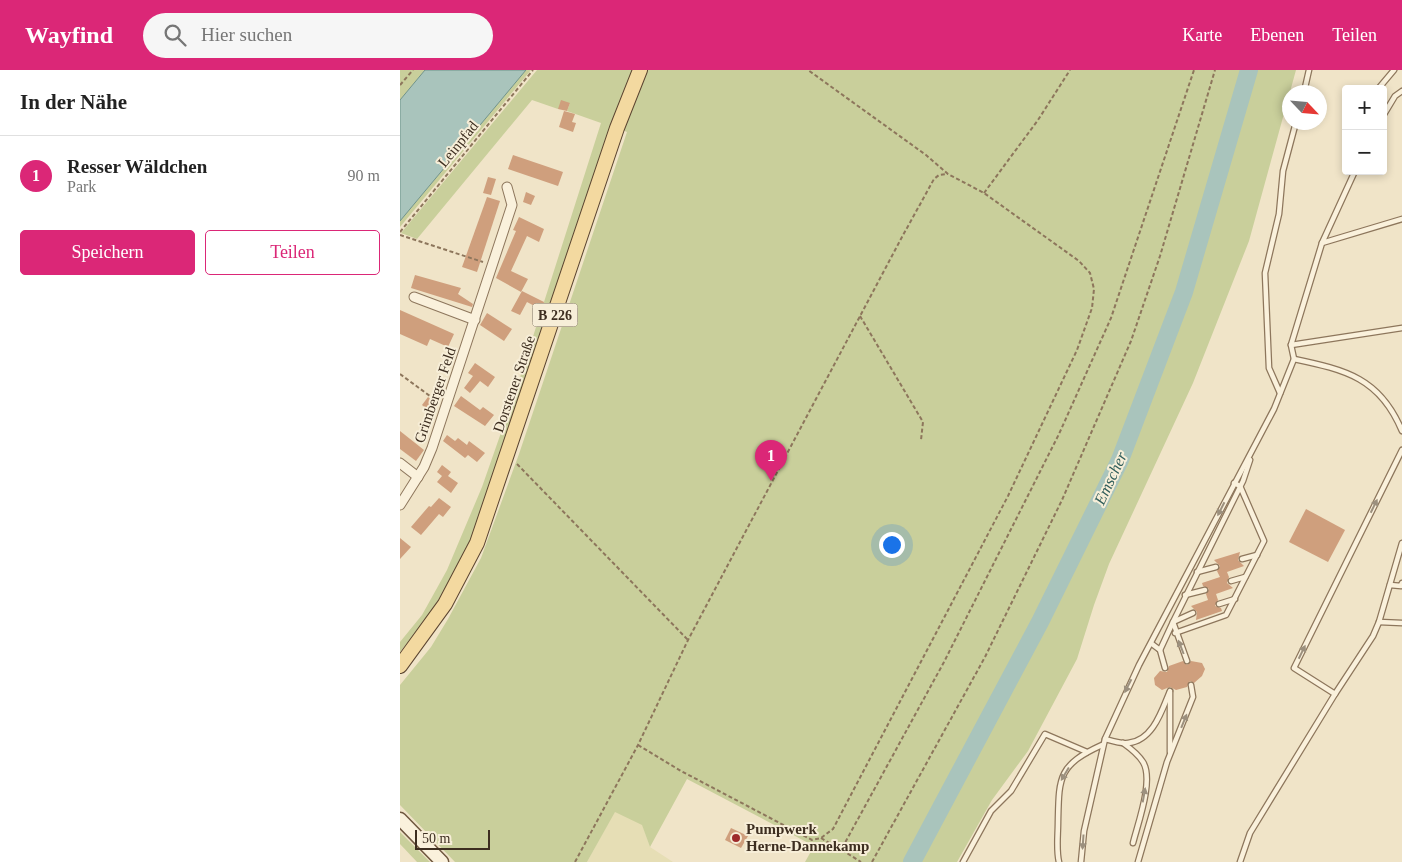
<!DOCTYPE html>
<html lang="de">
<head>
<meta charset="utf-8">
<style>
  body { margin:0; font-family:Georgia,serif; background:#f6f6f6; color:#222 }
  .controls { position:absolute; right:15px; top:15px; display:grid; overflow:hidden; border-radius:5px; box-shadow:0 2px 8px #0003 }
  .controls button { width:45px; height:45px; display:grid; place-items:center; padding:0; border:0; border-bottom:1px solid #e0e0e0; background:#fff; color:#222; font:25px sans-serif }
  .compass { position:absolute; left:882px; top:15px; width:45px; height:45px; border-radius:50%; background:#fff; box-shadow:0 2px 8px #0003; rotate:116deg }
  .scale { position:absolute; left:15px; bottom:12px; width:75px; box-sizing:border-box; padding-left:5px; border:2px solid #3d2e20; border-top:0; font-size:14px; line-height:18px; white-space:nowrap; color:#3d2e20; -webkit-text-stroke:4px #f7eed8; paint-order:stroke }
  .you { position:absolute; left:491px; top:474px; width:18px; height:18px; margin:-12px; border:4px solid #fff; border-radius:50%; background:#1a73e8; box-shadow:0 0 0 8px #1a73e833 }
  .badge { display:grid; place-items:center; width:32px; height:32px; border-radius:50%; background:#db2777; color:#fff; font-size:16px; font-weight:700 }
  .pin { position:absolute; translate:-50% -41px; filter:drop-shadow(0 1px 2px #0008) }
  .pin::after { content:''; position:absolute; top:26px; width:18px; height:15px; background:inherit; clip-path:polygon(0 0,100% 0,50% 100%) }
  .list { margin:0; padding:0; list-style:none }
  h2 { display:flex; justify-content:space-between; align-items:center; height:65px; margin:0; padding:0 20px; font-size:21px }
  h2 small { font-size:16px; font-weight:400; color:#767676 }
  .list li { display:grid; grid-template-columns:32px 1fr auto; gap:15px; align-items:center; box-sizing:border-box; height:80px; padding:0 20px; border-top:1px solid #e0e0e0 }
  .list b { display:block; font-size:19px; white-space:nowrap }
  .list p { margin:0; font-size:16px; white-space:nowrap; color:#767676 }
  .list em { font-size:16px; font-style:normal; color:#767676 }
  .actions { display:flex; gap:10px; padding:15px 20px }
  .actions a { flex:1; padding:11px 0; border:1px solid #db2777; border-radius:5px; text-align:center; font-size:18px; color:#db2777 }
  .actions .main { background:#db2777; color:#fff }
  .icon { flex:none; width:28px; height:28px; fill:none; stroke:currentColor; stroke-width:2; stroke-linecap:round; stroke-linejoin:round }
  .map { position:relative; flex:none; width:1002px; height:792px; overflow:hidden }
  header { display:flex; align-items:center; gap:30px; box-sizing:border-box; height:70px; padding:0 25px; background:#db2777; color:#fff }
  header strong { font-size:24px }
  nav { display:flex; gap:28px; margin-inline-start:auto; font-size:18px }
  .search { width:350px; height:45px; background:#f6f6f6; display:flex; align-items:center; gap:12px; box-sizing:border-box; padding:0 18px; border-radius:28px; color:#767676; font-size:19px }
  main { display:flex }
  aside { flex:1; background:#fff }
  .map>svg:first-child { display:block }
</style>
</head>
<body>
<header>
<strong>Wayfind</strong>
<div class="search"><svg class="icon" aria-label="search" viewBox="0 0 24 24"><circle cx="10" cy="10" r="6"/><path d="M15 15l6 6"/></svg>Hier suchen</div>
<nav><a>Karte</a><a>Ebenen</a><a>Teilen</a></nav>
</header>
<main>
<aside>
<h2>In der Nähe<small></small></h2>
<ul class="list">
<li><span class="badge">1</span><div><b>Resser Wäldchen</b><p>Park</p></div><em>90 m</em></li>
</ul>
<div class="actions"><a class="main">Speichern</a><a>Teilen</a></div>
</aside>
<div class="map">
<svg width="1002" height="792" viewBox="0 0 1002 792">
  <rect width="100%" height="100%" fill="#f0e4c8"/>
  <polygon fill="#e6deb5" points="215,741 242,754 250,777 273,792 187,792"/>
  <g fill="#c9cf9b">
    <polygon points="0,0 25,0 0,30"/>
    <polygon points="126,0 131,0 0,157 0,151"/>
    <path d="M137 0H896L849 171 793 313 709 494 694 535 677 589 628 681 592 730 557 792H405L414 776 287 709 250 777 242 755 215 742 187 792H55L0 735V615L31 577 48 549 81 488 119 384 227 62 213 56 75 460C56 505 32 544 0 582V572L22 545 47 500 82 417 116 320 201 53 167 41 170 33 158 39 132 30 17 169 1 163Z"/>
    <polygon points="0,762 30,792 17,792 0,774"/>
  </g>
  <polygon fill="#a9c4bc" stroke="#6f938a" points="25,0 126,0 0,151 0,30"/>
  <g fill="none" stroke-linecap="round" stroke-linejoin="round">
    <polyline stroke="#a9c4bc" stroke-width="18" points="512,792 640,552 720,390 784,222 849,0"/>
  </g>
  <g fill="#cf9f7d">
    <polygon points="161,30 170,33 167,41 158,39"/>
    <polygon points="164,41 175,44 172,52 176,53 173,62 159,57"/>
    <polygon points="113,85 163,102 158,116 108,99"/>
    <polygon points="88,107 96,109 91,125 83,123"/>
    <polygon points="126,122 135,126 131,135 123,132"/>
    <polygon points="87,127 100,131 77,202 62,197"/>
    <polygon points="119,147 144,159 139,172 127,166 111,201 128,209 121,222 96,208 116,161 113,160"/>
    <polygon points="15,205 61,218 58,224 73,234 72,237 11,218"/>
    <polygon points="122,221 144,232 142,240 127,232 120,245 111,241"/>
    <polygon points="0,240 54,264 48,277 30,269 27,276 0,264"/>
    <polygon points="87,243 112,259 104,271 80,255"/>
    <polygon points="75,293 95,307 88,317 80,311 70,323 64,318 73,306 68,303"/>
    <polygon points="61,326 80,340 83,337 94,345 85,356 54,336"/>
    <polygon points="28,327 35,333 29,341 22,335"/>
    <polygon points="0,361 24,380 16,391 0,379"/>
    <polygon points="47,365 55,371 58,368 67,375 69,371 85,383 77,392 68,385 65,388 43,371"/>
    <polygon points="42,395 51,402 48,406 58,413 51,423 37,412 42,406 37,402"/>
    <polygon points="39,428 51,437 43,447 39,444 21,465 11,457 29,436 31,437"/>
    <polygon points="906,439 945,460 928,492 889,472"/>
    <polygon points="0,468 11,477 0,489"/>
    <polygon points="840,482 838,490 844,496 827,502 829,507 827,513 833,518 816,524 818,530 815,536 821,538 822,541 796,550 797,542 791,536 808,530 806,524 809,519 803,516 802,513 820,507 817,501 820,496 814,490"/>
    <polygon points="783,591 787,595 791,591 802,593 805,599 802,606 794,613 790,611 787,617 776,620 770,617 762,620 755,615 754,608 760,601 767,602 769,596"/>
    <polygon points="331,758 348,766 341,778 325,770"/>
  </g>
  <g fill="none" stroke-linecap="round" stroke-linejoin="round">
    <g stroke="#8d765c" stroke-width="7">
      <g id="lane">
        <polyline points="978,19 994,0"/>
        <polyline points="904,22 909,0"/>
        <polyline points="983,46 995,26 1002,21"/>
        <polyline points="922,173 1002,149"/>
        <polyline points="891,275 1002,258"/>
        <path d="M894 289C946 300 980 308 1002 361"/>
        <polyline points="880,323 869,298 865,203 879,144 883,101 896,52"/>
        <polyline points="842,489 857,485"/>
        <polyline points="797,502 816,497"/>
        <polyline points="831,511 845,507"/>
        <polyline points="990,515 1001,516 1002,513"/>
        <polyline points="785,525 805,520"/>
        <polyline points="819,534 835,529"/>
        <polyline points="979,552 1002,553"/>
        <polyline points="775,563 826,545 864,471 840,416 834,413"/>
        <polyline points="752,574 760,580 765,598"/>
        <polyline points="760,580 773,552 793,543"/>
        <polyline points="787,591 773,552 843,411 850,390"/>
        <polyline points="935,624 894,598 1002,380"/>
        <path d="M705 669C712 671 721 674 728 673 753 671 762 640 770 621"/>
        <path d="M723 673C730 678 738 684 743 692 754 710 738 753 733 773"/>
        <polyline points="770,682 770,622"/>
        <polyline points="563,792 591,741 611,721 645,664 687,682"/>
        <path d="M659 792C656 780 658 765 658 752 659 707 658 695 702 675"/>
        <polyline points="681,792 684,761 705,669 739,595 874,339 894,289 891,275 922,173 955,101"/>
        <polyline points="738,792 767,692 793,627 791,615"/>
        <polyline points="840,792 850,763 935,624 973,566 979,552 1002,473"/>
      </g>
    </g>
    <g stroke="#8d765c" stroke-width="11">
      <g id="street">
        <polyline points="14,227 75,250"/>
        <polyline points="0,393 18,407"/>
        <polyline points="0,435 24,397 32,378 112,135 107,117"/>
      </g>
    </g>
    <g stroke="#6f573f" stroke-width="15">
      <polyline id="secondary" points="0,749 42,792"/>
    </g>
    <g stroke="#5b4430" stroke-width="16">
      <polyline id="primary" points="0,596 45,534 77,473 217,58 240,0"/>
    </g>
    <g stroke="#8d765c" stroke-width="2" stroke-dasharray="4 2.5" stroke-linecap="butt">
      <polyline points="0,15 13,0"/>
      <polyline points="584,123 638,50 670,0"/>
      <polyline points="0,162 133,0"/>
      <polyline points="0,165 83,192"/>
      <polyline points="460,246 523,352 521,370"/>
      <polyline points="0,304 38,332"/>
      <polyline points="117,394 288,570"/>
      <polyline points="238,675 281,701 412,770 421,768 433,759 608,426 677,280 692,238 694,219 690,203 679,191 584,123 548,104 526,85 408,0"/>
      <polyline points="421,768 441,780 544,592 659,364 711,248 794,0"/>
      <polyline points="442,780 461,792"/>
      <polyline points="175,792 238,675 288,570 502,167 534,109 539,105 548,104"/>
      <polyline points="472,792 585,587 662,430 731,271 760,186 815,0"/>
    </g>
    <use href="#lane" stroke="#faf1dc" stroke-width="4.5"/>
    <use href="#street" stroke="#faf1dc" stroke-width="9"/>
    <use href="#secondary" stroke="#faf1dc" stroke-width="12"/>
    <use href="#primary" stroke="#f3d9a0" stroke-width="14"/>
  </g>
  <defs><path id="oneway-solid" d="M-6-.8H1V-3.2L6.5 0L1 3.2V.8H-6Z" transform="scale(1.25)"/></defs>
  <g fill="#9c907e">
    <use href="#oneway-solid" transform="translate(974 436) rotate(-64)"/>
    <use href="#oneway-solid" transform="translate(821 439) rotate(117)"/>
    <use href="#oneway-solid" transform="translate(781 577) rotate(-111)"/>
    <use href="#oneway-solid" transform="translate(902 582) rotate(-64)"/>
    <use href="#oneway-solid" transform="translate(728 616) rotate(117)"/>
    <use href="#oneway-solid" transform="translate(784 651) rotate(-68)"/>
    <use href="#oneway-solid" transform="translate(665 704) rotate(121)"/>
    <use href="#oneway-solid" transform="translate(744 725) rotate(-80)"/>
    <use href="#oneway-solid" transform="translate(683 772) rotate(94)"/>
  </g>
  <circle fill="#9e2a2b" stroke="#f7eed8" stroke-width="2" cx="336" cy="768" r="5"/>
  <g text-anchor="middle" stroke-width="4" stroke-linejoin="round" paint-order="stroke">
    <rect fill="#f7eed8" stroke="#756857" stroke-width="1" x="132.5" y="233.5" width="45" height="23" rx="4"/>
    <g font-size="14" font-weight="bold" fill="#3d2e20">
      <text x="155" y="250">B 226</text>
    </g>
    <g font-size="15" fill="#3d2e20" stroke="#f7eed8">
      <text transform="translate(58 74) rotate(-51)" y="5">Leinpfad</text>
      <text transform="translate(114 314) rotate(-71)" y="5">Dorstener Straße</text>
      <text transform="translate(35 325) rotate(-71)" y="5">Grimberger Feld</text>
    </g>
    <g font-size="15" font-weight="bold" fill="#3d2e20" stroke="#f7eed8" text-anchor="start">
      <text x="346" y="764">Pumpwerk<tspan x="346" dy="17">Herne-Dannekamp</tspan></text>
    </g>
    <g font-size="16" font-style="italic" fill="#2f5d5a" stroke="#f7eed8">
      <text transform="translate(710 408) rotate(-65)" y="6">Emscher</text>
    </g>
  </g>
</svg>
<div class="controls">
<button>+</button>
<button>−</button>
</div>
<svg class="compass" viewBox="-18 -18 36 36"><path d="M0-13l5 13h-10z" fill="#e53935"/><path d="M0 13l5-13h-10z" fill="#767676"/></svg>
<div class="scale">50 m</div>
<div class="you"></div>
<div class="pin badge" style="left:371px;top:411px">1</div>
</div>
</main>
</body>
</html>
